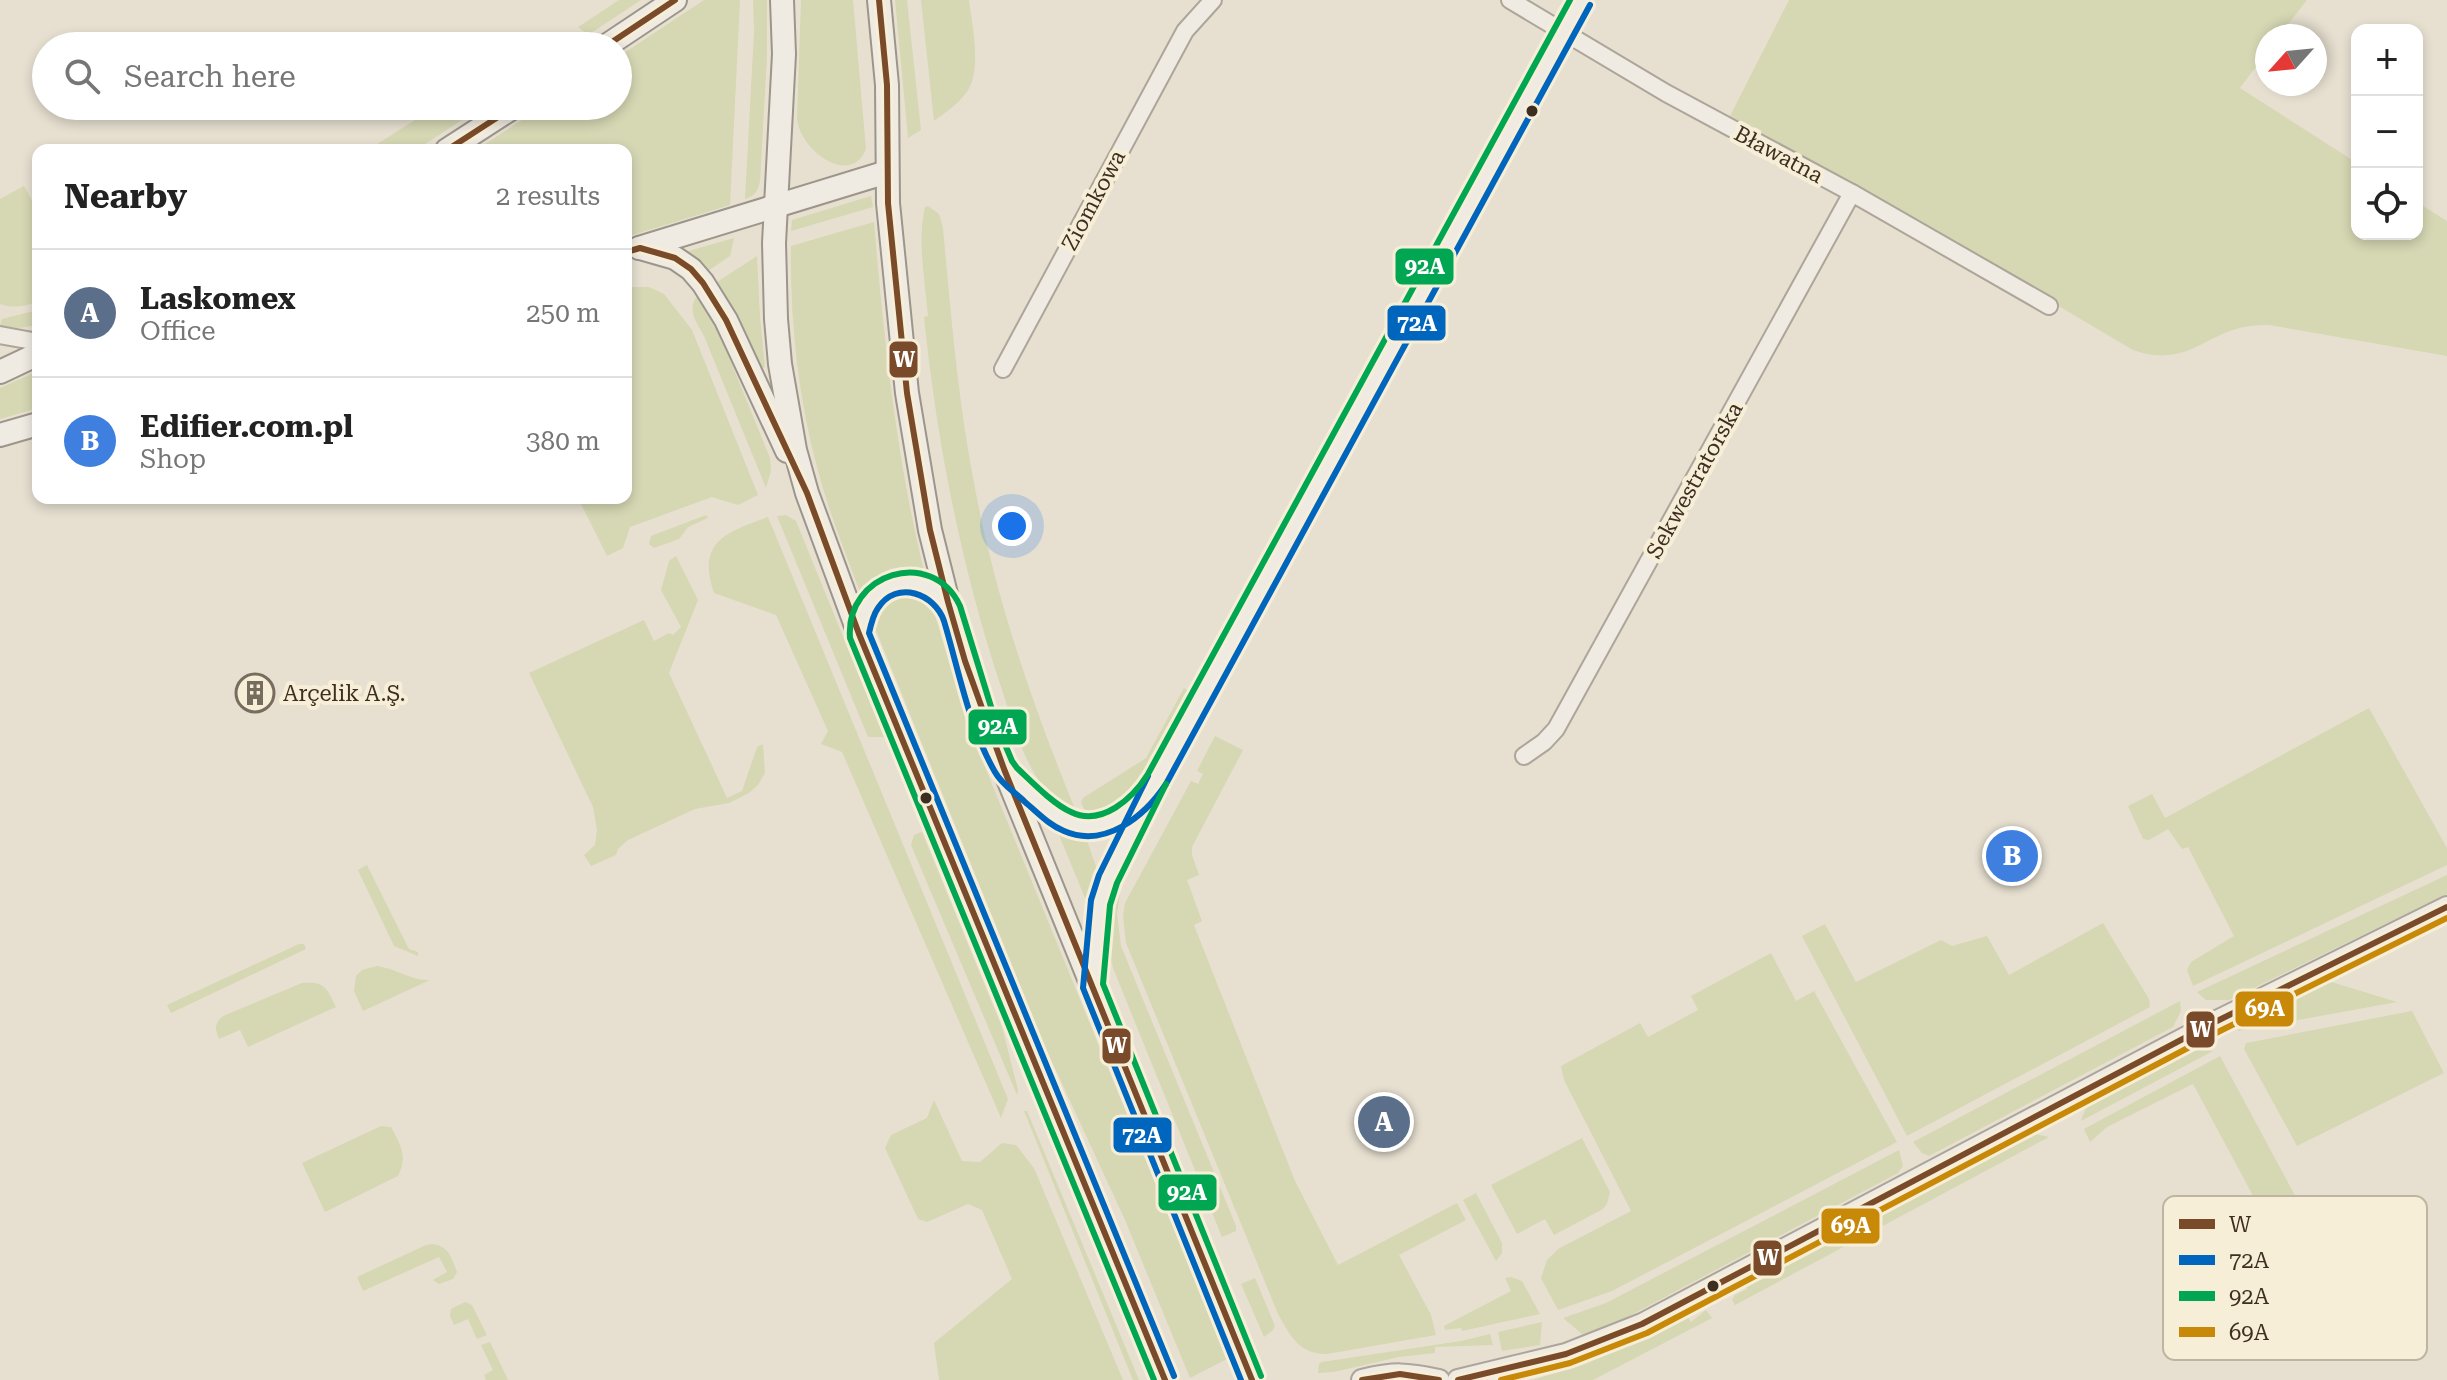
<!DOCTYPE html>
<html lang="en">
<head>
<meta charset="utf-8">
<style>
  body { margin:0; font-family:"Roboto Serif",serif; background:#f6f6f6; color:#222 }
  .controls { position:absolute; right:24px; top:24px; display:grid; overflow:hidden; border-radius:16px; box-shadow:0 4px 12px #0003 }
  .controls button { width:72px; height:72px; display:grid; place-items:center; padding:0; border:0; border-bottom:2px solid #e0e0e0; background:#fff; color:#222; font:40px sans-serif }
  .compass { position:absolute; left:2255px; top:24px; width:72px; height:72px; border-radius:50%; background:#fff; box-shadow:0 4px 12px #0003; rotate:243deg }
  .you { position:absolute; left:1012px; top:526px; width:28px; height:28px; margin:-20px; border:6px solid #fff; border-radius:50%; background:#1a73e8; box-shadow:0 0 0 12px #1a73e833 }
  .badge { display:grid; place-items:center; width:52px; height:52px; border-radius:50%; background:#0b8043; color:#fff; font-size:26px; font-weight:700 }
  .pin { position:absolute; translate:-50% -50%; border:4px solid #fff; box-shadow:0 2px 8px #0006 }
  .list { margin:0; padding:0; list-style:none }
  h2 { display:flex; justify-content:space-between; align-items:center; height:104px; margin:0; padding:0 32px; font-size:34px }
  h2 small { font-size:26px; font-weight:400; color:#767676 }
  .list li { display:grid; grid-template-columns:52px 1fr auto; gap:24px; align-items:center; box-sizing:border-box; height:128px; padding:0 32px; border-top:2px solid #e0e0e0 }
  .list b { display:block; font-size:30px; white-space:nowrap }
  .list p { margin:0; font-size:26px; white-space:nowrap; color:#767676 }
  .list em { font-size:26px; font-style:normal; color:#767676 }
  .icon { flex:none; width:44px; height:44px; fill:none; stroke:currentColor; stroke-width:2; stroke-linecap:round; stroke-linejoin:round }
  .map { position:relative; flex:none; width:2447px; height:1380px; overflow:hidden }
  .search { position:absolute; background:#fff; box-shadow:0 4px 12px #0003; left:32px; top:32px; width:600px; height:88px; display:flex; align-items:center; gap:20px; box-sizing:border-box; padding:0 28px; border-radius:44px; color:#767676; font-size:30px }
  .panel { position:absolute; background:#fff; box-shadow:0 4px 12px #0003; left:32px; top:144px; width:600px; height:360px; border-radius:16px }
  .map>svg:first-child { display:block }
</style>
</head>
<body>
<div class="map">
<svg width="2447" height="1380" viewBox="0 0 2447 1380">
  <rect width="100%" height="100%" fill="#e7e0d1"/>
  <g fill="#d6d7b3">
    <polygon points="619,0 641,0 588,35 578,27"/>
    <polygon points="704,0 740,0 730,205 626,237 626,150 476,150 543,106 618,106 618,57"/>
    <path d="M753 0H767V57L760 181C758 191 755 196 745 199L754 32Z"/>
    <path d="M801 0H853L866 149C851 187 801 152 797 119Z"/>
    <polygon points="895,0 907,0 921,130 908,138"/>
    <path d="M921 0H969C972 25 982 69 968 90 960 103 946 112 934 121Z"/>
    <path d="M1789 0H2307L2279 36H2267V52L2240 88 2357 163V234H2417V202L2447 221V356L2269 325C2263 325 2256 325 2250 326 2204 332 2189 369 2133 350L1861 189 1730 116Z"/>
    <polygon points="437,106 457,106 465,118 416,150 368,150"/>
    <path d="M24 186 38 211V302C24 306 14 309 0 304V199Z"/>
    <polygon points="871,196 873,207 791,231 792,220"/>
    <path d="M928 206 939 214 943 228C951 315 958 402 975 488 996 600 1034 709 1077 814 1030 794 1016 731 1001 687 961 566 937 443 924 317L928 316C925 280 917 242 925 207Z"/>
    <path d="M874 222C884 340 896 456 924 571 895 562 880 570 860 592 845 552 829 512 818 471 798 397 790 322 791 246Z"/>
    <polygon points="734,238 730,256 708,271 685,252"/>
    <polygon points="757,256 760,317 765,367 760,370 731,305 717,282"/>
    <polygon points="630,287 649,287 664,294 692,330 758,495 738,505 712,497 630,527 623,548 607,556 578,498 626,498 626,288"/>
    <path d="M698 295 718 330 770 458 771 471 766 488 704 336C696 321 686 310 698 295Z"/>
    <polygon points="38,310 38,325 19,328 0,326 2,319"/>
    <polygon points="38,371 38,408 0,419 0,388"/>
    <polygon points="706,515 708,518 688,527 679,539 654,548 649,544 651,536"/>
    <polygon points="786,515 796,521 884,737 868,737 777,516"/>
    <path d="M768 517 1008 1099 1001 1118 842 752 821 744 828 731 776 615 714 593C696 541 727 532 768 517Z"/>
    <polygon points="676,556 698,600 669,673 727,798 742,791 757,747 763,744 765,773 758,785 749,793 729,803 695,809 628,840 618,849 616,855 591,866 584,855 595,845 597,830 593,807 529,673 644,620 654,641 669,633 673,635 681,627 661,590 669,561"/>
    <path d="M910 595 926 601 933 608 950 666 985 767 1227 1359 1190 1378 1125 1220 1046 1049 875 628C877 607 891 597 910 595Z"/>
    <path d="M1184 688 1193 693C1175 724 1139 801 1106 813 1100 815 1093 815 1087 816L1081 802 1083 798 1146 758Z"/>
    <polygon points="2369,708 2447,848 2447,865 2193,986 2187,970 2191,962 2234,936 2188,847 2182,849 2168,829 2149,840 2143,839 2128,806 2152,794 2165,818"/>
    <path d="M1215 736 1243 750 1192 847V855L1199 875 1187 880 1202 921 1194 925 1295 1181 1338 1265 1457 1203 1466 1220 1399 1255 1431 1315 1436 1335 1327 1354C1299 1354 1291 1337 1278 1314L1126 943 1123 916 1125 903 1191 781 1198 784 1203 774 1197 771Z"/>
    <polygon points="1055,825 1085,835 1099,875 1089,908"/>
    <polygon points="922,832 1002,1027 1018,1090 1017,1095 911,845 914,835"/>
    <polygon points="367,865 409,949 418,952 418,956 394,946 358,870"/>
    <polygon points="2447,875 2447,894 2229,1000 2206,1000 2197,992"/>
    <path d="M1114 890 1120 893 1117 914 1121 946 1236 1226V1231L1222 1237 1113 968C1106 940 1107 917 1114 890Z"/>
    <polygon points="2103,923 2149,999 2150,1007 1907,1136 1802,936 1825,924 1856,982 1941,940 1952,946 1987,936 2009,975"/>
    <polygon points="299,944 304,944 306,949 171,1013 167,1005"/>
    <polygon points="1771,953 1796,1001 1814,991 1897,1142 1612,1291 1558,1310 1541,1278 1547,1260 1558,1249 1631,1211 1564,1080 1561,1066 1640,1023 1648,1037 1698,1010 1691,996"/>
    <path d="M377 966C395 968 411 981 430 980L363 1011 354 991 356 976 362 970Z"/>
    <polygon points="2325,980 2397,1002 2238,1031 2242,1022"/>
    <path d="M302 983C325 981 327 988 336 1007L248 1047 240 1030 219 1039C215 1030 214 1023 223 1016Z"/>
    <polygon points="2180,1001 2181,1011 2173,1027 1929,1156 1922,1153 1913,1142"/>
    <polygon points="2412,1011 2444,1073 2297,1146 2244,1049 2246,1043"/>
    <polygon points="2198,1048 2213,1051 2081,1121 2088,1102 2188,1050"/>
    <polygon points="2220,1056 2306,1216 2273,1233 2193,1084 2107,1127 2090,1142 2084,1129"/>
    <polygon points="934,1100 962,1161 980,1162 1002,1143 1016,1145 1034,1168 1123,1380 939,1380 934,1343 1012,1279 982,1210 968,1204 927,1222 918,1219 885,1148 891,1135 927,1118"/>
    <polygon points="1024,1111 1027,1111 1139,1380 1133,1380"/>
    <path d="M381 1126 391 1127C401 1146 408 1156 398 1176L325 1212 302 1163Z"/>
    <polygon points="2035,1134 2049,1137 1735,1305 1732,1300 1735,1295 1747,1289 1745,1284"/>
    <polygon points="1582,1138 1610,1192 1607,1204 1603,1209 1554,1235 1545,1219 1517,1234 1491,1185"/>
    <polygon points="1899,1150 1903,1166 1898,1173 1618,1322 1583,1335 1563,1318 1606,1303"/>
    <polygon points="1476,1193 1502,1243 1502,1253 1496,1261 1463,1200"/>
    <path d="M433 1244C449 1246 452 1259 457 1272L453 1279 439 1284 433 1280 447 1272 439 1257 363 1291 357 1277 426 1245Z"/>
    <polygon points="1511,1277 1522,1281 1540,1314 1462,1331 1461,1328 1445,1330 1444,1326 1511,1291 1505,1278"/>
    <polygon points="1255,1278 1275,1326 1273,1330 1264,1337 1241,1284"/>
    <polygon points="465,1302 472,1305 487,1335 477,1339 468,1319 454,1325 450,1316 451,1309"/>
    <polygon points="1706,1310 1712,1318 1593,1380 1533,1380 1585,1364 1688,1318 1691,1322"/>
    <polygon points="1542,1322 1540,1345 1502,1351 1498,1332"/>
    <polygon points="1490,1334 1493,1345 1435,1347 1435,1353 1399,1357 1334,1372 1318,1373 1319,1364 1322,1362 1461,1341"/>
    <polygon points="490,1342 508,1380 486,1380 484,1375 493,1370 481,1345"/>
  </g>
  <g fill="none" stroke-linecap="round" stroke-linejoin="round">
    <g stroke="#ada599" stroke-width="20">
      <g id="minor">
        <polyline points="1510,0 1666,93 1852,193 2049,306"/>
        <polyline points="0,335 38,342"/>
        <polyline points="1003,369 1185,31 1213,0"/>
        <polyline points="1524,756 1544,742 1556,729 1852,193"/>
      </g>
    </g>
    <g stroke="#ada599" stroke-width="24">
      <g id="tertiary">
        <path d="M1004 769C1051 811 1082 858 1143 799"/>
        <polyline points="1093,986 1100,903 1108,879 1157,779 1581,0"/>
        <path d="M1362 1380C1395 1372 1406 1373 1439 1380"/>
        <polyline points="1458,1380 1566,1354 1642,1324 2215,1022 2447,907"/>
      </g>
    </g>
    <g stroke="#9c958a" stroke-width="26">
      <g id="secondary">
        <polyline points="782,0 784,54 774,243 776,319 780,364 795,450 807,493 859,634 1165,1380"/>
        <polyline points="879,0 887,85 888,203 907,393 930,530 948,602 965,661 1004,769 1252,1380"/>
        <polyline points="606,46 675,0"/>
        <polyline points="447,150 515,106"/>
        <polyline points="639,248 887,172"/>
        <polyline points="640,248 675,258 691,269 703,283 726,320 787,451"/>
        <polyline points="0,372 38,354"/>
        <polyline points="0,435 38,424"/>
        <path d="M859 634C863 603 885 572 920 584 931 588 939 595 948 602"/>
      </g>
    </g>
    <use href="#minor" stroke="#efebe3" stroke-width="16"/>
    <use href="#tertiary" stroke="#efebe3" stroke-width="20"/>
    <use href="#secondary" stroke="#efebe3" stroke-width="22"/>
    <g stroke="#f7eed8" stroke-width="12">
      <g id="bus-1">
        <polyline points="879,0 887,85 888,203 907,393 930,530 948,602 965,661 1004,769 1252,1380"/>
        <polyline points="606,46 675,0"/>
        <polyline points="447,150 515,106"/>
        <polyline points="626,252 640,248 675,258 691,269 703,283 726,320 807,493 859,634 1165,1380"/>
        <polyline points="1362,1380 1400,1374 1439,1380"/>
        <polyline points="1458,1380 1566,1354 1642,1324 2215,1022 2447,907"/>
      </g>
    </g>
    <g stroke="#f7eed8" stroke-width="12">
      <g id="bus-2">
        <polyline points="1148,776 1099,875 1091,900 1083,988 1241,1380"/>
        <path d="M1174 1376 869 633C871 624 873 615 878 608 897 579 935 594 944 621 959 671 969 727 995 772 1002 785 1015 792 1025 802 1038 813 1049 825 1064 831 1105 849 1145 816 1166 784L1590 5"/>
      </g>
    </g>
    <g stroke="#f7eed8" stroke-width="12">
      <g id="bus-3">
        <polyline points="1166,784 1117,883 1110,905 1103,984 1261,1376"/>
        <path d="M1154 1380 850 638C845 573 932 546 960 606L996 723 1012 761 1017 768C1032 782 1053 804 1071 812 1102 827 1133 798 1148 774L1570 0"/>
      </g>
    </g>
    <g stroke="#f7eed8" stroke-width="12">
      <polyline id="bus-4" points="1501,1380 1570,1363 1647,1333 2220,1031 2447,918"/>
    </g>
    <use href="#bus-1" stroke="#7a4b2a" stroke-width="6"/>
    <use href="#bus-2" stroke="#0065bd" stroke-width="6"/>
    <use href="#bus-3" stroke="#00a651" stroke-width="6"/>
    <use href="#bus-4" stroke="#c88808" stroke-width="6"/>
  </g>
  <defs>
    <g id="building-ring" transform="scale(2)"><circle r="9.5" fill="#f7eed8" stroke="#786c5e" stroke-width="1.5"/><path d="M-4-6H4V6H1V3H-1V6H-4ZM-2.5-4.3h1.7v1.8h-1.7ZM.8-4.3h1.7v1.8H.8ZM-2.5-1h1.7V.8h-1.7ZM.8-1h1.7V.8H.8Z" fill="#786c5e"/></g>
  </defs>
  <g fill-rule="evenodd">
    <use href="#building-ring" x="255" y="693"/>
  </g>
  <g fill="#3d2e20" stroke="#f7eed8" stroke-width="3">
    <circle cx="1532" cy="111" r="7"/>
    <circle cx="926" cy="798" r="7"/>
    <circle cx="1713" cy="1286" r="7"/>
  </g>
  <g text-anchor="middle" stroke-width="8" stroke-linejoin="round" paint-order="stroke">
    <g font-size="22" fill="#3d2e20" stroke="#f7eed8">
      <text transform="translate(1779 154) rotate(28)" y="8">Bławatna</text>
      <text transform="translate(1093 200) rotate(-62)" y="8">Ziomkowa</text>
      <text transform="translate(1694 480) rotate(-61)" y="8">Sekwestratorska</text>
    </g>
    <g font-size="22" fill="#3d2e20" stroke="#f7eed8" text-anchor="start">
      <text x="283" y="701">Arçelik A.Ş.</text>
    </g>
  </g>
  <rect x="2163" y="1196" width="264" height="164" rx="12" fill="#f7eed8" stroke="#bfb4a1" stroke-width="2"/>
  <rect x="2179" y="1219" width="36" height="10" fill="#7a4b2a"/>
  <rect x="2179" y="1255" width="36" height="10" fill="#0065bd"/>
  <rect x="2179" y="1291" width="36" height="10" fill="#00a651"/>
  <rect x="2179" y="1327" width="36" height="10" fill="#c88808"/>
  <g font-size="22" fill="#3d2e20">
    <text x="2229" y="1232">W</text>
    <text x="2229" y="1268">72A</text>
    <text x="2229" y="1304">92A</text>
    <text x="2229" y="1340">69A</text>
  </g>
  <g stroke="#f7eed8" stroke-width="3">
    <rect x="1394" y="247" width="61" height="39" rx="8" fill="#00a651"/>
    <rect x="1386" y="304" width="61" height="38" rx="8" fill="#0065bd"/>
    <rect x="888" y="340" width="31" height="39" rx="8" fill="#7a4b2a"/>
    <rect x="967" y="708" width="61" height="38" rx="8" fill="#00a651"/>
    <rect x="2234" y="990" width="61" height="38" rx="8" fill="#c88808"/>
    <rect x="2185" y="1010" width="31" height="39" rx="8" fill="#7a4b2a"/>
    <rect x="1101" y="1027" width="31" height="38" rx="8" fill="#7a4b2a"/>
    <rect x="1112" y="1116" width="61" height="38" rx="8" fill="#0065bd"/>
    <rect x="1157" y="1173" width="61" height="39" rx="8" fill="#00a651"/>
    <rect x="1820" y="1207" width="61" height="38" rx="8" fill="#c88808"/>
    <rect x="1752" y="1239" width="31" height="38" rx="8" fill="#7a4b2a"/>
  </g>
  <g font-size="22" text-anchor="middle" font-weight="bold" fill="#fff">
    <text x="1425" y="274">92A</text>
    <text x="1417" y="331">72A</text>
    <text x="904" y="367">W</text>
    <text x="998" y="734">92A</text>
    <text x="2265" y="1016">69A</text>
    <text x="2201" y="1037">W</text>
    <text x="1116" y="1053">W</text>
    <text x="1142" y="1143">72A</text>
    <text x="1187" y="1200">92A</text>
    <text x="1851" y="1233">69A</text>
    <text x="1768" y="1265">W</text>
  </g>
</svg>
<div class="controls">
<button>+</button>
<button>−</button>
<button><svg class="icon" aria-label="locate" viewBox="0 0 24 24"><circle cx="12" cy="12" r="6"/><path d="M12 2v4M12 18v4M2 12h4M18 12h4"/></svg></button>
</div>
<svg class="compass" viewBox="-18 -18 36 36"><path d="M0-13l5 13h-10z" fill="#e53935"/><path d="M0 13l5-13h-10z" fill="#767676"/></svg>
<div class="you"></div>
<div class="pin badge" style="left:1384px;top:1122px;background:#5c6f8a">A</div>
<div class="pin badge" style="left:2012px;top:856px;background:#3f7fe0">B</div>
<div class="search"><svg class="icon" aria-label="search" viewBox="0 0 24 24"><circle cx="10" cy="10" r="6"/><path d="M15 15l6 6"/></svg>Search here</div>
<section class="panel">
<h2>Nearby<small>2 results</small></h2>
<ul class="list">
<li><span class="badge" style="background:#5c6f8a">A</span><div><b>Laskomex</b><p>Office</p></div><em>250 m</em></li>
<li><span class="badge" style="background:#3f7fe0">B</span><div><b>Edifier.com.pl</b><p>Shop</p></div><em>380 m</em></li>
</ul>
</section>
</div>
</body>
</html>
